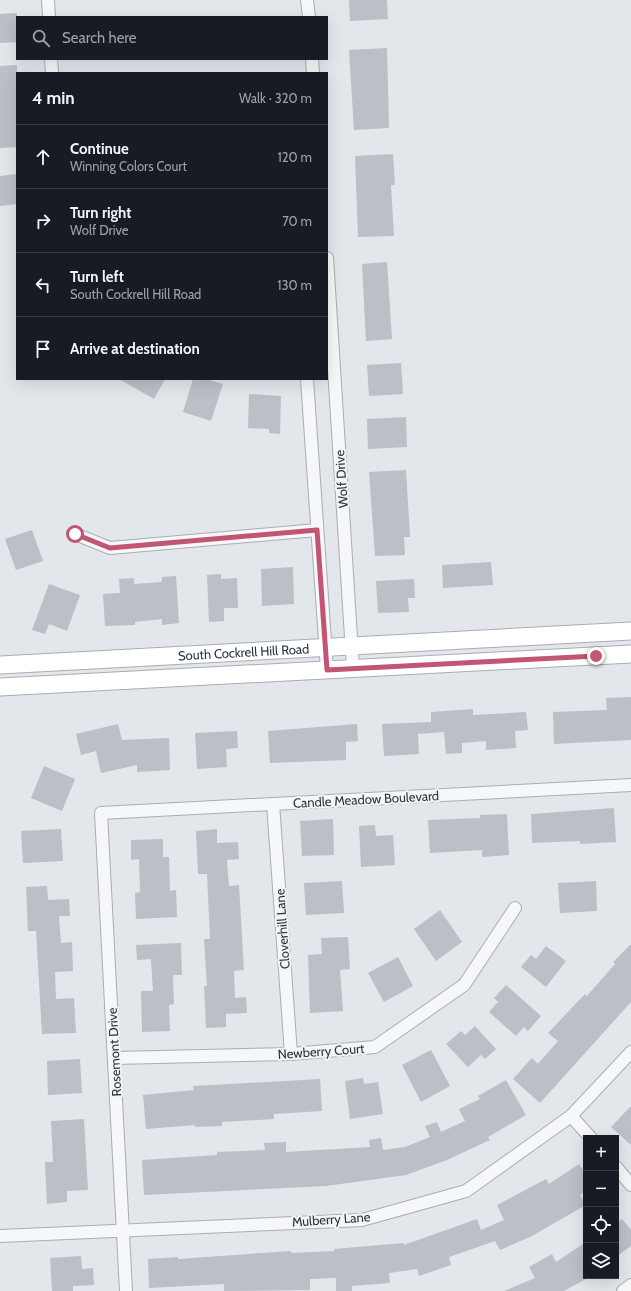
<!DOCTYPE html>
<html lang="en">
<head>
<meta charset="utf-8">
<style>
  body { margin:0; font-family:Cabin,sans-serif; background:#242831; color:#f1f3f6 }
  .controls { position:absolute; right:12px; bottom:12px; display:grid; overflow:hidden; border-radius:0px; box-shadow:0 4px 16px #0002 }
  .controls button { width:36px; height:36px; display:grid; place-items:center; padding:0; border:0; border-bottom:1px solid #363941; background:#171b24; color:#f1f3f6; font:20px sans-serif }
  .stop { position:absolute; width:12px; height:12px; margin:-9px; border:3px solid #c15573; border-radius:50%; background:#fff }
  .stop.end { background:#c15573; border-color:#fff; box-shadow:0 1px 4px #0008 }
  .list { margin:0; padding:0; list-style:none }
  h2 { display:flex; justify-content:space-between; align-items:center; height:52px; margin:0; padding:0 16px; font-size:17px }
  h2 small { font-size:13px; font-weight:400; color:#9ea1a6 }
  .list li { display:grid; grid-template-columns:26px 1fr auto; gap:12px; align-items:center; box-sizing:border-box; height:64px; padding:0 16px; border-top:1px solid #363941 }
  .list b { display:block; font-size:15px; white-space:nowrap }
  .list p { margin:0; font-size:13px; white-space:nowrap; color:#9ea1a6 }
  .list em { font-size:13px; font-style:normal; color:#9ea1a6 }
  .icon { flex:none; width:22px; height:22px; fill:none; stroke:currentColor; stroke-width:2; stroke-linecap:round; stroke-linejoin:round }
  .map { position:relative; flex:none; width:631px; height:1291px; overflow:hidden }
  .search { position:absolute; background:#171b24; box-shadow:0 4px 16px #0002; left:16px; top:16px; width:312px; height:44px; display:flex; align-items:center; gap:10px; box-sizing:border-box; padding:0 14px; border-radius:0px; color:#9ea1a6; font-size:15px }
  .panel { position:absolute; background:#171b24; box-shadow:0 4px 16px #0002; left:16px; top:72px; width:312px; height:308px; border-radius:0px }
  .map>svg:first-child { display:block }
</style>
</head>
<body>
<div class="map">
<svg width="631" height="1291" viewBox="0 0 631 1291">
  <rect width="100%" height="100%" fill="#e3e6ea"/>
  <g fill="#bac0c6">
    <polygon points="349,0 387,0 388,19 350,21"/>
    <polygon points="17,13 17,42 0,43 0,14"/>
    <polygon points="387,48 389,128 354,130 349,50"/>
    <polygon points="17,65 17,147 0,148 0,66"/>
    <polygon points="393,154 395,185 391,185 394,236 358,237 355,156"/>
    <polygon points="17,174 17,204 0,206 0,176"/>
    <polygon points="387,262 392,339 366,341 362,264"/>
    <polygon points="401,363 403,394 369,396 367,365"/>
    <polygon points="119,379 165,379 154,399"/>
    <polygon points="193,379 206,379 223,384 211,421 183,412"/>
    <polygon points="249,394 281,396 280,434 269,433 269,429 248,428"/>
    <polygon points="406,417 407,447 368,449 367,419"/>
    <polygon points="406,470 410,537 404,537 405,555 375,556 369,472"/>
    <polygon points="32,530 43,561 16,570 5,539"/>
    <polygon points="491,562 493,585 443,588 442,565"/>
    <polygon points="293,567 294,604 262,606 261,569"/>
    <polygon points="221,574 221,579 237,578 238,608 224,608 224,621 209,622 207,575"/>
    <polygon points="176,576 179,623 162,625 162,619 135,622 135,625 105,626 103,594 120,593 119,579 134,578 134,584 162,582 162,577"/>
    <polygon points="414,579 415,598 408,598 409,612 378,613 376,581"/>
    <polygon points="49,584 80,595 67,631 49,624 45,634 32,630"/>
    <polygon points="631,697 631,740 554,744 553,712 607,710 606,698"/>
    <polygon points="473,709 473,715 526,712 528,730 515,731 516,748 486,750 486,741 462,743 462,753 446,754 444,732 418,734 419,754 384,756 382,724 431,722 431,712"/>
    <polygon points="118,724 122,740 169,738 170,770 137,772 137,765 101,773 96,751 81,755 76,734"/>
    <polygon points="357,724 358,741 346,742 346,760 270,763 268,731"/>
    <polygon points="237,731 238,748 226,749 227,767 197,769 195,733"/>
    <polygon points="44,766 75,779 62,811 31,798"/>
    <polygon points="614,808 616,842 580,844 580,841 532,843 531,814"/>
    <polygon points="507,814 509,855 482,857 482,850 430,853 428,820 480,818 480,815"/>
    <polygon points="333,819 334,855 302,856 300,821"/>
    <polygon points="375,825 376,836 393,835 395,865 361,867 359,826"/>
    <polygon points="61,829 63,861 23,863 21,831"/>
    <polygon points="217,829 217,843 238,842 239,859 227,860 229,886 239,885 244,970 234,971 235,998 246,997 247,1013 226,1014 226,1027 206,1028 204,986 207,986 204,939 210,939 207,874 198,874 196,831"/>
    <polygon points="163,839 163,857 169,857 170,891 176,890 177,917 136,919 135,893 140,892 139,859 131,860 131,840"/>
    <polygon points="342,881 344,913 306,915 304,883"/>
    <polygon points="596,881 597,911 560,913 558,883"/>
    <polygon points="47,886 48,900 69,899 70,916 59,916 61,943 72,942 73,971 55,972 56,999 74,998 76,1033 42,1034 36,931 28,931 26,887"/>
    <polygon points="440,910 462,942 436,961 414,929"/>
    <polygon points="348,937 350,969 340,970 343,1011 310,1013 308,955 322,954 321,938"/>
    <polygon points="181,943 182,975 173,975 174,1004 169,1005 170,1031 142,1032 141,991 153,991 151,959 137,960 136,945"/>
    <polygon points="631,944 631,1002 540,1103 513,1079 532,1058 538,1064 558,1041 548,1033 585,994 587,996 615,964 613,962"/>
    <polygon points="546,946 566,961 546,987 521,967 531,955 536,959"/>
    <polygon points="398,957 413,986 384,1002 368,973"/>
    <polygon points="506,985 541,1016 528,1031 524,1027 516,1036 489,1012 498,1002 494,998"/>
    <polygon points="475,1026 496,1049 485,1059 481,1055 468,1067 446,1044 461,1031 465,1035"/>
    <polygon points="431,1050 450,1086 421,1102 402,1065"/>
    <polygon points="80,1059 82,1093 48,1095 47,1061"/>
    <polygon points="363,1078 364,1084 378,1082 383,1114 350,1119 345,1081"/>
    <polygon points="320,1079 322,1111 274,1114 274,1119 222,1122 222,1126 195,1127 195,1125 146,1129 143,1095 194,1090 193,1086"/>
    <polygon points="506,1080 526,1115 488,1137 490,1140 447,1160 406,1175 326,1186 144,1195 142,1160 217,1155 217,1152 265,1150 264,1143 286,1142 286,1152 370,1147 369,1140 381,1138 383,1150 405,1147 430,1137 425,1126 437,1122 441,1132 465,1121 459,1109 480,1099 478,1096"/>
    <polygon points="631,1106 631,1145 611,1127"/>
    <polygon points="84,1119 88,1190 67,1191 67,1202 47,1204 45,1162 53,1162 51,1121"/>
    <polygon points="579,1164 586,1174 586,1190 580,1195 586,1205 530,1237 500,1250 495,1241 449,1257 451,1265 419,1276 417,1269 389,1273 390,1283 352,1286 352,1291 336,1291 336,1278 310,1279 310,1290 224,1291 224,1284 149,1288 148,1259 178,1257 178,1259 291,1251 291,1253 334,1251 334,1249 404,1243 404,1245 477,1219 481,1230 504,1220 497,1205 546,1179 549,1184"/>
    <polygon points="622,1219 631,1230 631,1246 616,1257 616,1224"/>
    <polygon points="586,1242 586,1279 564,1291 504,1291 535,1278 529,1267 552,1254 556,1262"/>
    <polygon points="81,1256 82,1269 93,1268 94,1285 73,1286 73,1291 52,1291 50,1258"/>
  </g>
  <g fill="none" stroke-linecap="round" stroke-linejoin="round">
    <g stroke="#a8aeb4" stroke-width="14">
      <g id="street">
        <polyline points="48,0 49,17"/>
        <polyline points="307,0 309,17"/>
        <polyline points="51,59 52,73"/>
        <polyline points="312,59 313,73"/>
        <polyline points="327,258 353,669"/>
        <polyline points="307,379 327,670"/>
        <polyline points="75,534 110,548 317,530"/>
        <polyline points="273,804 291,1054"/>
        <polyline points="114,1058 291,1054 375,1047 464,985 515,908"/>
        <polyline points="571,1116 591,1138"/>
        <polyline points="616,1167 631,1185"/>
        <polyline points="0,1236 362,1220 466,1191 571,1116 631,1052"/>
        <polyline points="126,1291 101,813 631,785"/>
        <polyline points="623,1291 631,1285"/>
      </g>
    </g>
    <g stroke="#a8aeb4" stroke-width="19">
      <g id="secondary">
        <path id="s1" d="M0 665 631 631"/>
        <polyline points="0,687 631,654"/>
      </g>
    </g>
    <use href="#street" stroke="#f5f7f8" stroke-width="12"/>
    <use href="#secondary" stroke="#fff" stroke-width="17"/>
  </g>
  <g fill="none" stroke-linecap="round" stroke-linejoin="round">
    <polyline stroke="#c15573" stroke-width="5" points="75,534 110,548 317,530 327,670 596,656"/>
  </g>
  <g text-anchor="middle" stroke-width="4" stroke-linejoin="round" paint-order="stroke">
    <g font-size="13" fill="#2c3640" stroke="#f2f5f7">
      <text transform="translate(341 479) rotate(-94)" y="5">Wolf Drive</text>
      <text dy="5" stroke="none"><textPath href="#s1" startOffset="244">South Cockrell Hill Road</textPath></text>
      <text transform="translate(366 799) rotate(-3)" y="5">Candle Meadow Boulevard</text>
      <text transform="translate(282 929) rotate(-94)" y="5">Cloverhill Lane</text>
      <text transform="translate(321 1051) rotate(-4)" y="5">Newberry Court</text>
      <text transform="translate(114 1052) rotate(-93)" y="5">Rosemont Drive</text>
      <text transform="translate(331 1219) rotate(-4)" y="5">Mulberry Lane</text>
    </g>
  </g>
</svg>
<div class="controls">
<button>+</button>
<button>−</button>
<button><svg class="icon" aria-label="locate" viewBox="0 0 24 24"><circle cx="12" cy="12" r="6"/><path d="M12 2v4M12 18v4M2 12h4M18 12h4"/></svg></button>
<button><svg class="icon" aria-label="layers" viewBox="0 0 24 24"><path d="M12 4l9 5-9 5-9-5zM3 14l9 5 9-5"/></svg></button>
</div>
<div class="stop" style="left:75px;top:534px"></div>
<div class="stop end" style="left:596px;top:656px"></div>
<div class="search"><svg class="icon" aria-label="search" viewBox="0 0 24 24"><circle cx="10" cy="10" r="6"/><path d="M15 15l6 6"/></svg>Search here</div>
<section class="panel">
<h2>4 min<small>Walk · 320 m</small></h2>
<ul class="list">
<li><svg class="icon" aria-label="ahead" viewBox="0 0 24 24"><path d="M12 20V5M6 11l6-6 6 6"/></svg><div><b>Continue</b><p>Winning Colors Court</p></div><em>120 m</em></li>
<li><svg class="icon" aria-label="right" viewBox="0 0 24 24"><path d="M7 20v-9h11M14 6l5 5-5 5"/></svg><div><b>Turn right</b><p>Wolf Drive</p></div><em>70 m</em></li>
<li><svg class="icon" aria-label="left" viewBox="0 0 24 24"><path d="M17 20v-9H6M10 6l-5 5 5 5"/></svg><div><b>Turn left</b><p>South Cockrell Hill Road</p></div><em>130 m</em></li>
<li><svg class="icon" aria-label="arrive" viewBox="0 0 24 24"><path d="M6 21V4h12l-3 4 3 4H6"/></svg><div><b>Arrive at destination</b></div></li>
</ul>
</section>
</div>
</body>
</html>
